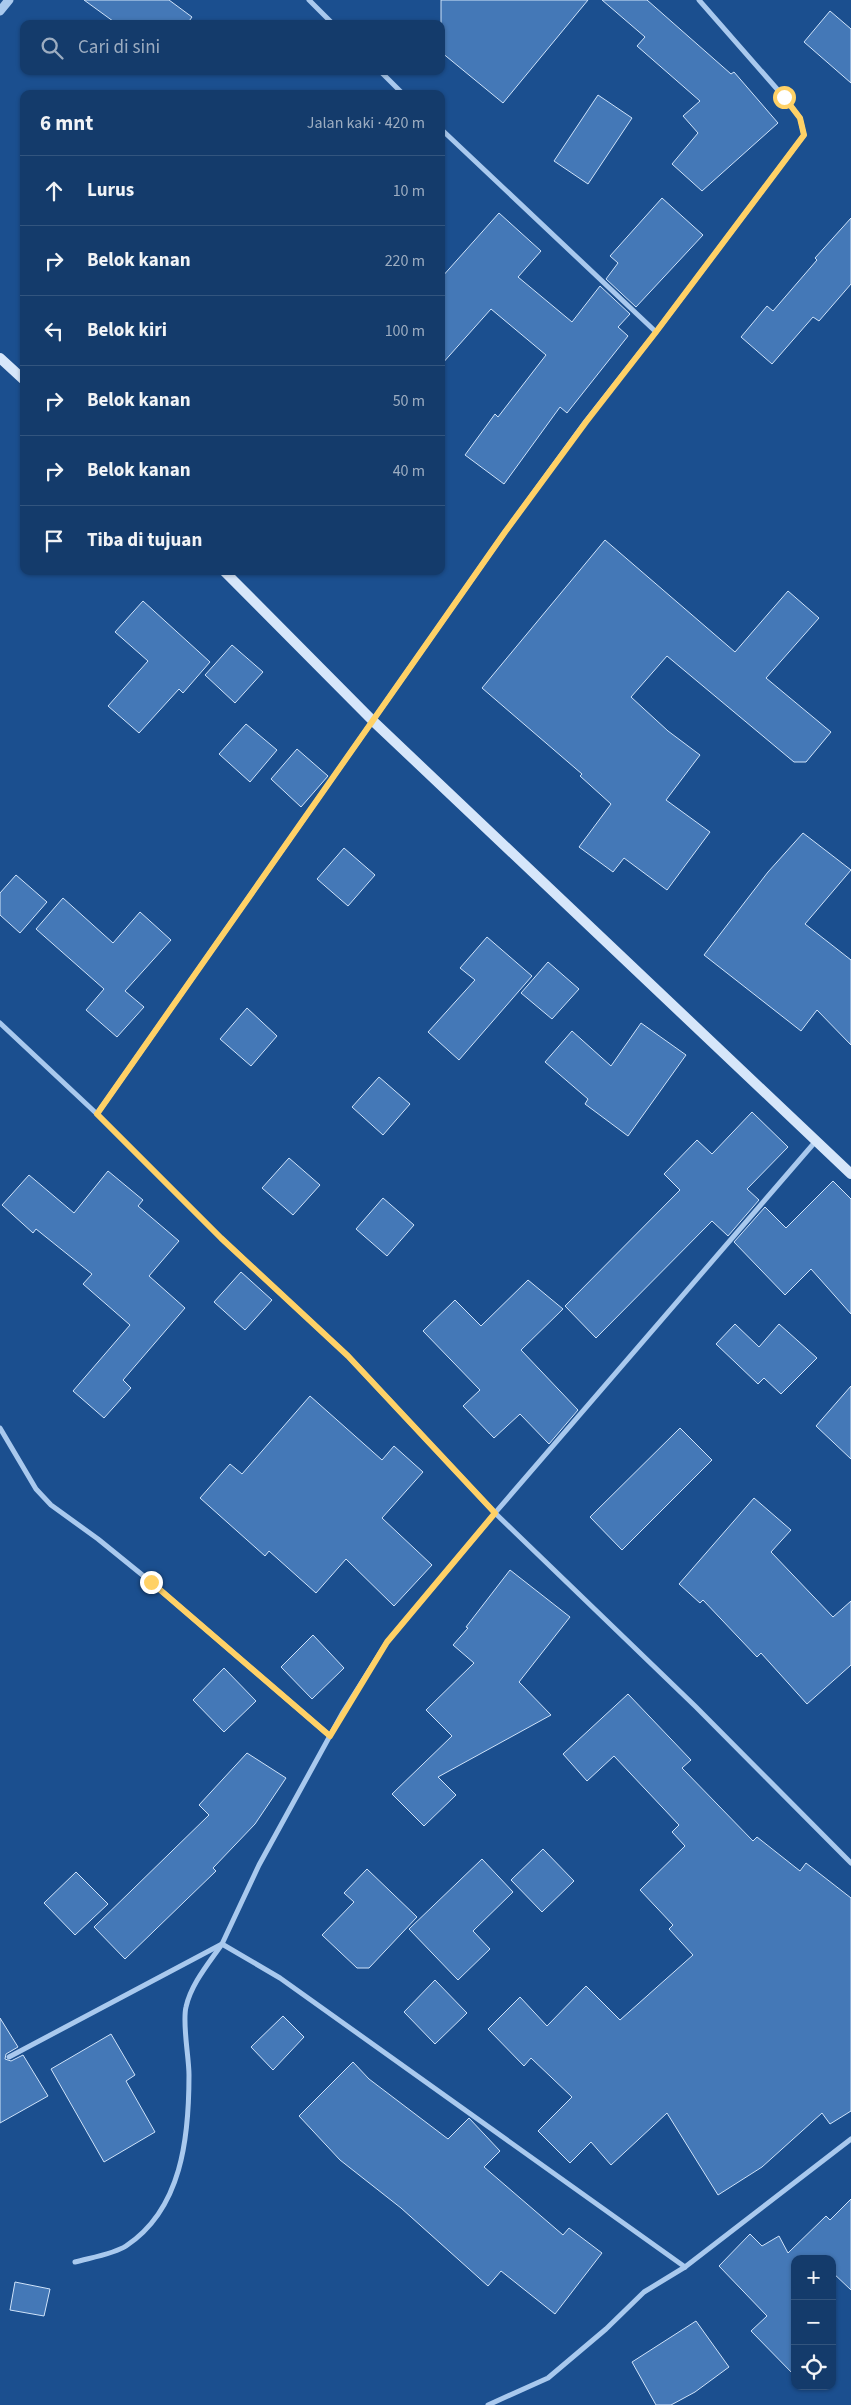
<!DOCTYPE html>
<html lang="id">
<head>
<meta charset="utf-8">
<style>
  body { margin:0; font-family:"Source Sans 3",sans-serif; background:#1d4271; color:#f1f3f6 }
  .controls { position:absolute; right:15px; bottom:15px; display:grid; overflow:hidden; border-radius:10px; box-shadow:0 1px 4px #0004 }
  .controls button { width:45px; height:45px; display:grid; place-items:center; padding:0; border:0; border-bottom:1px solid #33557e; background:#143b6b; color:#f1f3f6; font:25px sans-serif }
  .stop { position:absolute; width:15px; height:15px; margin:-11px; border:4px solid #ffd166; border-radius:50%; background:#fff }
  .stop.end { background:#ffd166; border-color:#fff; box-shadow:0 1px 5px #0008 }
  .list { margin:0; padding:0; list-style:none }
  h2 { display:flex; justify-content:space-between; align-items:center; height:65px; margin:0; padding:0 20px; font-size:21px }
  h2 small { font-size:16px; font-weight:400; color:#9dadc1 }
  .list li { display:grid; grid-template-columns:32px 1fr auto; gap:15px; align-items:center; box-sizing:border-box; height:70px; padding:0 20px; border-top:1px solid #33557e }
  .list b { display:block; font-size:19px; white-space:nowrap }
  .list em { font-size:16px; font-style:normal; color:#9dadc1 }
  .icon { flex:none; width:28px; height:28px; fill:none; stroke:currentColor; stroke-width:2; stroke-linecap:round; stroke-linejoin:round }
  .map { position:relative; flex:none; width:851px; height:2405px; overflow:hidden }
  .search { position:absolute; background:#143b6b; box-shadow:0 1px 4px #0004; left:20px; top:20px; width:425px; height:55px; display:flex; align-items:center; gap:12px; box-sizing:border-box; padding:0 18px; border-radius:10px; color:#9dadc1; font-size:19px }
  .panel { position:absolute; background:#143b6b; box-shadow:0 1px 4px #0004; left:20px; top:90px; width:425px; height:485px; border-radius:10px }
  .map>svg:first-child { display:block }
</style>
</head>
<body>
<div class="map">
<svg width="851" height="2405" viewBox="0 0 851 2405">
  <rect width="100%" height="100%" fill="#1b4f8f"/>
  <g fill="#4478b7" stroke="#cfe3fa">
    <polygon points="84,0 169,0 192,17 187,24 117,24"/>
    <polygon points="441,0 588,0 503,103 441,52"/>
    <polygon points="602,0 647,0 731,74 734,72 778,123 702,191 672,164 698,133 683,116 700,101 637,46 645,37"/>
    <polygon points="830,11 851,29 851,83 804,42"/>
    <polygon points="598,95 632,118 588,184 554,161"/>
    <polygon points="662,198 703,235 636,307 606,279 618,263 610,256"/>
    <polygon points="499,213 541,251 518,277 572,322 600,286 630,314 618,327 628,336 567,413 560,407 504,484 465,455 495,414 498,417 546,355 491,309 441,365 441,278"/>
    <polygon points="851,218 851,284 819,321 813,317 772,364 741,337 767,306 773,311 817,260 815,258"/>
    <polygon points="605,540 735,652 788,591 819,618 766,678 831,732 806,762 794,762 667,656 631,697 668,731 700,755 666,800 710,832 667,890 624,858 613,872 579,847 611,804 580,776 582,774 482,688"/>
    <polygon points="143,601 210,662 183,693 179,689 139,733 108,706 148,661 115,632"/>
    <polygon points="232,645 263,672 235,703 205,675"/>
    <polygon points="246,724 277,750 250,782 219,754"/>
    <polygon points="297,749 328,776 301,807 271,779"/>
    <polygon points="803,833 851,870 805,924 851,960 851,1045 817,1010 801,1031 704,955 768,872"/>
    <polygon points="344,848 375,875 348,906 317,879"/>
    <polygon points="16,875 47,902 20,933 0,915 0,893"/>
    <polygon points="63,898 113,943 140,912 171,940 125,991 144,1007 117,1037 86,1010 104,989 36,929"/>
    <polygon points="487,937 532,976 459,1060 428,1032 475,980 460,968"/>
    <polygon points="548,962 579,989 552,1019 521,993"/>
    <polygon points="247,1008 277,1036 251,1066 220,1039"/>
    <polygon points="641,1023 686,1055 628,1136 585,1104 588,1099 545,1062 572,1031 611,1066"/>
    <polygon points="379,1077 410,1104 383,1135 352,1107"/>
    <polygon points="752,1112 788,1147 747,1189 759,1200 728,1236 712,1221 596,1338 565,1306 680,1190 664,1174 697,1140 712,1154"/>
    <polygon points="289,1158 320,1185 293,1215 262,1188"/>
    <polygon points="108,1171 143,1200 138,1206 179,1241 149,1276 185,1308 123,1380 131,1388 104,1418 73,1391 130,1325 83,1284 92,1274 36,1229 33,1233 2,1205 29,1175 74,1213"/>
    <polygon points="833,1181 851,1199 851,1314 811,1269 785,1295 734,1242 765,1207 786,1228"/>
    <polygon points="383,1198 414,1225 387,1256 356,1229"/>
    <polygon points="241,1272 272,1300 245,1330 214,1302"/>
    <polygon points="528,1280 563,1309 521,1350 578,1410 549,1444 520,1414 494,1438 463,1406 480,1390 423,1331 455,1300 481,1326"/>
    <polygon points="735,1324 759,1347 779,1324 817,1358 781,1394 764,1378 758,1384 716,1344"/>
    <polygon points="851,1386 851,1459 816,1426"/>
    <polygon points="310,1396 382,1460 394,1446 423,1472 382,1518 432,1565 394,1606 346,1559 316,1593 269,1551 265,1556 200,1498 230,1464 242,1474"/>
    <polygon points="680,1428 712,1460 622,1550 590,1517"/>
    <polygon points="754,1498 791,1530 771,1552 833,1617 851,1601 851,1665 807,1704 761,1653 757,1657 703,1600 700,1603 679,1584"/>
    <polygon points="510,1570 570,1617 519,1682 551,1715 438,1777 456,1795 424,1826 392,1794 452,1736 426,1710 474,1663 453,1645 468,1628 466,1627"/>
    <polygon points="313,1635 344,1668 312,1699 281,1667"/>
    <polygon points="224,1668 256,1701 224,1732 193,1700"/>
    <polygon points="628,1694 691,1760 682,1768 753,1841 757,1837 800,1871 806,1863 851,1898 851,2111 830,2124 822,2113 762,2167 718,2195 667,2113 611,2165 591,2142 570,2163 538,2131 572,2097 531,2058 524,2066 488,2029 520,1997 547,2026 586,1986 620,2020 693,1955 669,1929 673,1925 640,1890 685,1846 672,1832 679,1825 614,1756 587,1781 563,1754"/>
    <polygon points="247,1753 286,1778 255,1824 213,1868 216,1871 125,1959 94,1927 209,1815 199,1805"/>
    <polygon points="543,1849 574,1881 542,1912 511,1880"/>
    <polygon points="482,1859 513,1892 473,1931 490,1949 458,1980 409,1929"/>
    <polygon points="367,1869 417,1917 369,1968 357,1968 322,1935 354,1902 344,1893"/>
    <polygon points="76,1872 108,1904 75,1935 44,1903"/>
    <polygon points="435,1980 467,2013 435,2044 404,2012"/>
    <polygon points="283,2016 304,2037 273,2070 251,2047"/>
    <polygon points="0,2018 18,2047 6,2054 5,2059 11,2061 23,2055 48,2096 0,2123"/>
    <polygon points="111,2034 135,2075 126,2081 155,2132 104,2162 51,2069"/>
    <polygon points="353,2062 369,2079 448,2139 469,2118 500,2151 484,2167 563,2235 569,2228 602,2253 555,2314 501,2271 488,2286 401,2208 340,2160 299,2116"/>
    <polygon points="851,2199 851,2290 832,2272 832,2259 795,2259 795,2376 751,2331 767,2316 719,2266 750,2234 762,2246 779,2236 788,2253 826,2216 830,2220"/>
    <polygon points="15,2282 50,2289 44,2316 10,2310"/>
    <polygon points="696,2321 729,2367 695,2392 671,2405 656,2405 632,2362"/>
  </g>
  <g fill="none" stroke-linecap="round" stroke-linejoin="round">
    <g stroke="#a9c9ee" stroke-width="5">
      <polyline points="309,0 333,24"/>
      <polyline points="380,71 403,94"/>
      <polyline points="441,129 656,332"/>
      <polyline points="0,1023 97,1114 221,1238 348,1356 495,1513 695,1706 851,1863"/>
      <polyline points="97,1114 505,532 586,421 656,332 804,135 800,118 784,97 699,0"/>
      <polyline points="0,1428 36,1489 51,1505 98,1539 151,1582 330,1736"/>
      <polyline points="9,2057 222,1944 259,1865 343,1712 387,1642 495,1513 815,1142"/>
      <path d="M75 2262C89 2258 114 2254 126 2246 182 2209 189 2137 189 2075 189 2057 182 2023 186 2007 191 1984 209 1963 222 1944L280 1978 685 2267"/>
      <polyline points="488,2405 548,2378 606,2329 644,2292 685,2267 851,2139"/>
    </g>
    <polyline stroke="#a9c9ee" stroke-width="9" points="0,11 9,0"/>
    <g stroke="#d6e6fa" stroke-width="10">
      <polyline points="0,358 24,380"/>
      <polyline points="224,571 373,721 851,1174"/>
    </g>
  </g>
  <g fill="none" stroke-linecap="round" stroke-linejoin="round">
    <polyline stroke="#ffd166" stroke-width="6" points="151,1582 330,1736 387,1642 495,1513 348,1356 221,1238 97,1114 505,532 586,422 656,332 804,135 800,118 784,97"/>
  </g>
</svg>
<div class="controls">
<button>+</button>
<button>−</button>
<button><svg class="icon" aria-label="locate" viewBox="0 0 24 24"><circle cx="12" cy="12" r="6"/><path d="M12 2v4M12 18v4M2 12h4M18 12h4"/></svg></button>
</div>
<div class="stop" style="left:784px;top:97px"></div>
<div class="stop end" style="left:151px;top:1582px"></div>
<div class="search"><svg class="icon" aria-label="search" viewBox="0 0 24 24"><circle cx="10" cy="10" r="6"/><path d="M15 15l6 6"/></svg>Cari di sini</div>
<section class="panel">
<h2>6 mnt<small>Jalan kaki · 420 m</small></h2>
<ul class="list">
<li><svg class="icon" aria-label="ahead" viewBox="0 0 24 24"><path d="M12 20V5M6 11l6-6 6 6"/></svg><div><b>Lurus</b></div><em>10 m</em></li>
<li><svg class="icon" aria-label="right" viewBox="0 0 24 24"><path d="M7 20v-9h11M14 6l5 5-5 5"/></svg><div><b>Belok kanan</b></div><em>220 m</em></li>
<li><svg class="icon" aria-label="left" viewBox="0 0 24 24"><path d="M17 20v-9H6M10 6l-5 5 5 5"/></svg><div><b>Belok kiri</b></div><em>100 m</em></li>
<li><svg class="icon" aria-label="right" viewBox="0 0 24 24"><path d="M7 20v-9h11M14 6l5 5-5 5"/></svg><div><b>Belok kanan</b></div><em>50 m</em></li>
<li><svg class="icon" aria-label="right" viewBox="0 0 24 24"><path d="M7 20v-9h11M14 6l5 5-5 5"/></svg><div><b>Belok kanan</b></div><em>40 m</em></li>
<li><svg class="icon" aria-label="arrive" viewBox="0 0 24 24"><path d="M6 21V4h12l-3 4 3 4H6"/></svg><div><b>Tiba di tujuan</b></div></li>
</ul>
</section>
</div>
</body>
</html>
